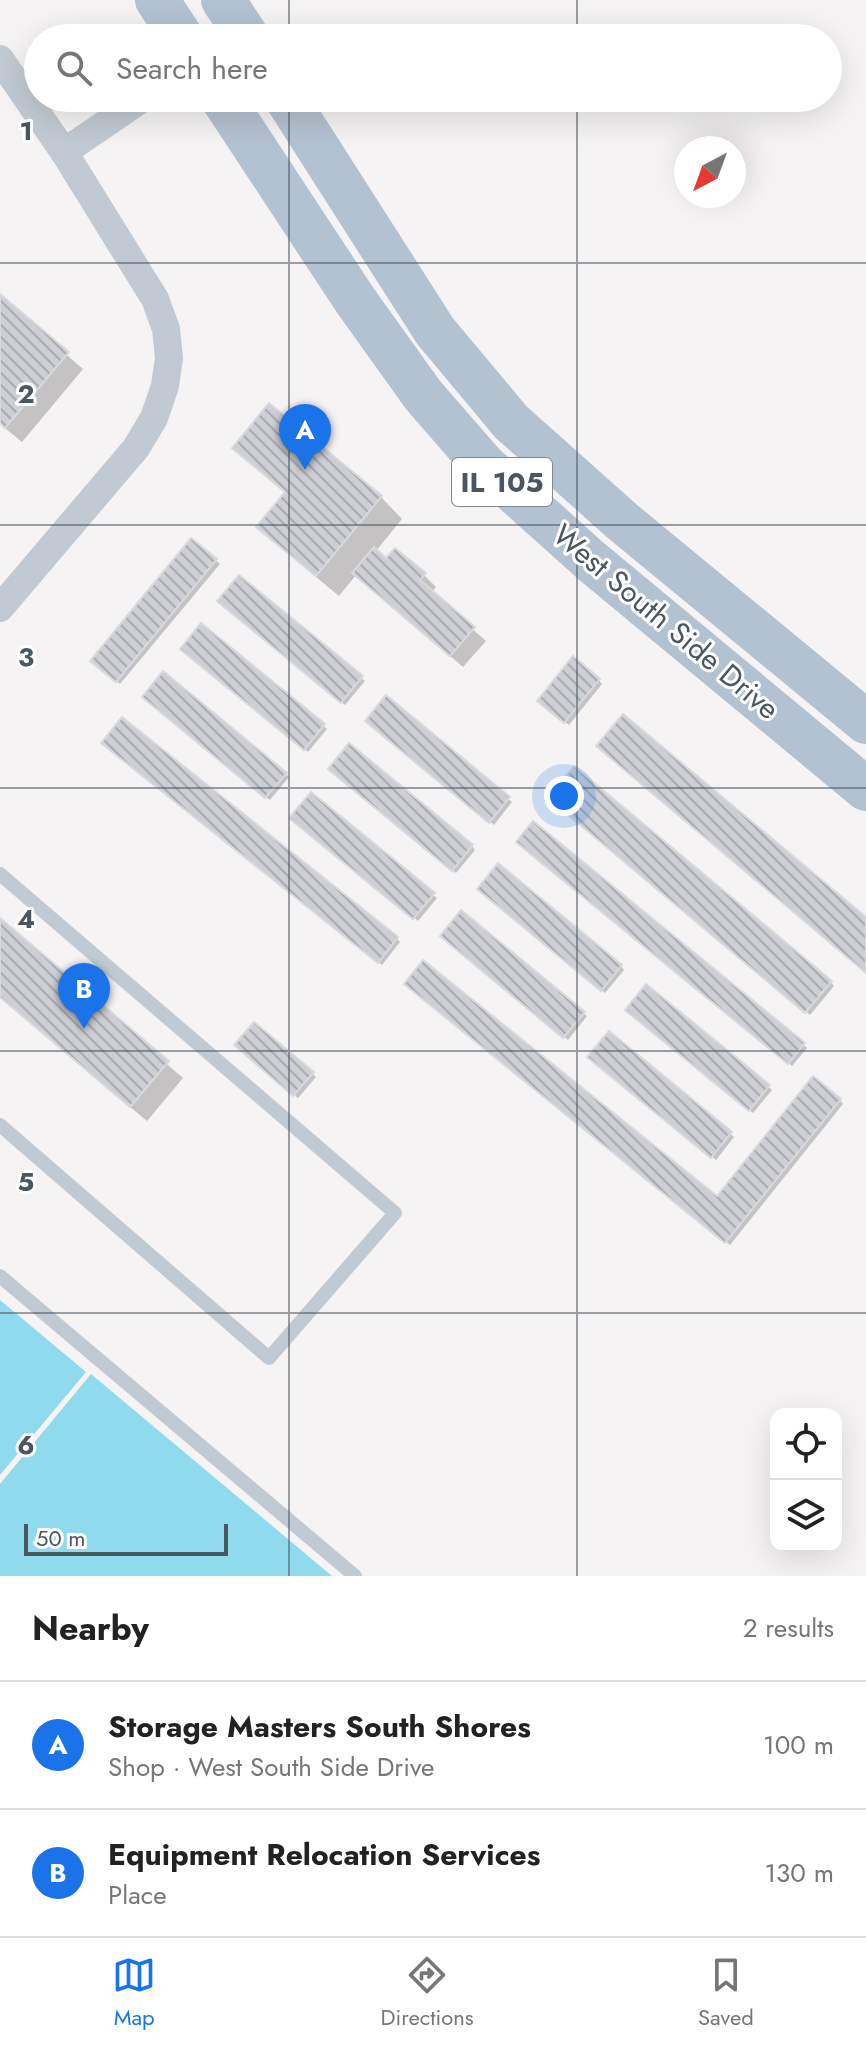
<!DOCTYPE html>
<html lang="en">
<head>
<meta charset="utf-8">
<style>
  body { margin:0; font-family:Jost,sans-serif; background:#f2f2f2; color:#222 }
  .controls { position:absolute; right:24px; bottom:24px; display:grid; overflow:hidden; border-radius:16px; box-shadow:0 8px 32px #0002 }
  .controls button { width:72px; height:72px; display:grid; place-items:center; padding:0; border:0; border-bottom:2px solid #e0e0e0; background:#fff; color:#222; font:40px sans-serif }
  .compass { position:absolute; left:674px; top:136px; width:72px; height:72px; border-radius:50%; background:#fff; box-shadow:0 8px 32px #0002; rotate:221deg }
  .scale { position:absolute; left:24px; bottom:20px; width:204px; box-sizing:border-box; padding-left:8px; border:4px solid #4a5661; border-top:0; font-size:22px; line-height:28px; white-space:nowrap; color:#4a5661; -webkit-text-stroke:6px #fff; paint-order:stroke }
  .you { position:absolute; left:564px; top:796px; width:28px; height:28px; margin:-20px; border:6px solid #fff; border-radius:50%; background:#1a73e8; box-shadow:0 0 0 12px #1a73e833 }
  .badge { display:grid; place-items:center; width:52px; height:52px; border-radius:50%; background:#1a73e8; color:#fff; font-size:26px; font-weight:700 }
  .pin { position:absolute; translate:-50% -66px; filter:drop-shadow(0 2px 4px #0008) }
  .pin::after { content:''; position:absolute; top:42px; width:28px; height:24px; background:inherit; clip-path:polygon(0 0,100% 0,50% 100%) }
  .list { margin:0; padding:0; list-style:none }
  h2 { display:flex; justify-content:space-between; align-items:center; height:104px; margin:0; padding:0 32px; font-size:34px }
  h2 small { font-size:26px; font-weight:400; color:#767676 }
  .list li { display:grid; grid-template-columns:52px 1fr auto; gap:24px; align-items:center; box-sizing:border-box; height:128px; padding:0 32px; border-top:2px solid #e0e0e0 }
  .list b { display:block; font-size:30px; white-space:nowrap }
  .list p { margin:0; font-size:26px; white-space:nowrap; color:#767676 }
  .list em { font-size:26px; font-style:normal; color:#767676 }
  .icon { flex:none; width:44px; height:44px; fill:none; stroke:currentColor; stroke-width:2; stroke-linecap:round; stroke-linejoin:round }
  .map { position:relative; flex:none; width:866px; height:1576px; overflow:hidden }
  .search { position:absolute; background:#fff; box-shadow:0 8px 32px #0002; left:24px; right:24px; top:24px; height:88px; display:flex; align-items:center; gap:20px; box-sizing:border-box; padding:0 28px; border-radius:44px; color:#767676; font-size:30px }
  .sheet { height:360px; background:#fff }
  nav { display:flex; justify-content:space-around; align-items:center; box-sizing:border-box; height:112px; border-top:2px solid #e0e0e0; background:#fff; font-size:22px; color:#767676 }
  nav a { display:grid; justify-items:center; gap:4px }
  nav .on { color:#1a73e8 }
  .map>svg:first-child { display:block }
</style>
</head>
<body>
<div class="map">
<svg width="866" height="1576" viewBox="0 0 866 1576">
  <defs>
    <pattern id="building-back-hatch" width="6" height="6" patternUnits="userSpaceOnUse" patternTransform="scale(2)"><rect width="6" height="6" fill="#cdcfd5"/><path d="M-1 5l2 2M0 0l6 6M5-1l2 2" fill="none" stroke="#a8abb0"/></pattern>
  </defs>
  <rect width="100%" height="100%" fill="#f5f3f3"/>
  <g fill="#90daee">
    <polygon points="0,1300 86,1372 0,1475"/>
    <polygon points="91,1374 332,1576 0,1576 0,1484"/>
  </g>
  <g fill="#0003">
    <polygon points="0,297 83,369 22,442 0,424"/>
    <polygon points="235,448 381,497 402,519 376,551 387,560 424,575 436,587 431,593 486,641 463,667 356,575 339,596 281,548 259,527 286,494"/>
    <polygon points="192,541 220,564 120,684 96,664"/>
    <polygon points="224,604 361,678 365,681 345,705"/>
    <polygon points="202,626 327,729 308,752 186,652"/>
    <polygon points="599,680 602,684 569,725 543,704"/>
    <polygon points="387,698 512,802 494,825 371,725"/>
    <polygon points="148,700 286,774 289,777 270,800"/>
    <polygon points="122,720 397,939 400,942 382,965 107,746"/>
    <polygon points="334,773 472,846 475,850 456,873"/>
    <polygon points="554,802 831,982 834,986 810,1015"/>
    <polygon points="296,821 433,895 437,898 418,921"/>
    <polygon points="533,824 804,1045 807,1048 792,1066 522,845"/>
    <polygon points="483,892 621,966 624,970 605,993"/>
    <polygon points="0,921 183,1078 147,1121 0,998"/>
    <polygon points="446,939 583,1013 587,1016 568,1040"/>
    <polygon points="410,987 717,1199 840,1100 843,1104 730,1245"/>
    <polygon points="631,1013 769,1087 772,1090 753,1113"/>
    <polygon points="255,1025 316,1077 298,1098 237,1045"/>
    <polygon points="609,1034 734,1137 716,1160 593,1060"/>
  </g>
  <g fill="url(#building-back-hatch)" stroke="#d7d9de" stroke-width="2">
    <polygon points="0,294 69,352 5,428 0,423"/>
    <polygon points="269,403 382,496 316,576 256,527 285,492 232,448"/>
    <polygon points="191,538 217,559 116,682 90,661"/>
    <polygon points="374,547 386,558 395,548 426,573 420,580 475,627 450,656 352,573"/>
    <polygon points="239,575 363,676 341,703 217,601"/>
    <polygon points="201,623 325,724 304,750 180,649"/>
    <polygon points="573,656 600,679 564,723 537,701"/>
    <polygon points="163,671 287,773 265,798 142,697"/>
    <polygon points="386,695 510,797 489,823 365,721"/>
    <polygon points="623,714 866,917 866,973 596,746"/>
    <polygon points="122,717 398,937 378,963 101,743"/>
    <polygon points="349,743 473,845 452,871 328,769"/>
    <polygon points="574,766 832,981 805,1013 548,798"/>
    <polygon points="311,792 435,893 413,919 289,818"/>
    <polygon points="533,821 805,1043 788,1064 516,842"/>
    <polygon points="498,863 622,965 601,991 477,889"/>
    <polygon points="461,910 585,1012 563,1038 440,936"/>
    <polygon points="0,918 169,1061 130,1107 0,997"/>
    <polygon points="423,960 717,1196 813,1076 841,1099 725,1243 404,984"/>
    <polygon points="646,984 770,1085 749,1111 625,1010"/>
    <polygon points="254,1022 314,1072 293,1096 234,1045"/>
    <polygon points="609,1031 732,1132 711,1158 587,1057"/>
  </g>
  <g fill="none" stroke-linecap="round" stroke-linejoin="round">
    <g stroke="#c1cad2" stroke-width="14">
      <polyline points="0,874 395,1213 269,1358 0,1125"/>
      <polyline points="0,1276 355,1576"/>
    </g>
    <g stroke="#c1cad2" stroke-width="28">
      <polyline points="0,59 64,152"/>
      <polyline points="0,608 136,448 154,418 165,386 169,358 166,329 155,299 64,152 143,98"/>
    </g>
    <g stroke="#b3c2d1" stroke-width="44">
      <polyline points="157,0 182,38"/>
      <polyline points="223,0 248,38"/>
      <polyline points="222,98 355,300 423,395 483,464 591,561 866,789"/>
      <polyline points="286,98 435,331 511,422 622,521 866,722"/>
    </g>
  </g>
  <path fill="none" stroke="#4a5661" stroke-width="2" stroke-opacity="0.55" d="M289 0V38M577 0V38M289 98V1576M577 98V1576M0 263H866M0 525H866M0 788H866M0 1051H866M0 1313H866"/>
  <g text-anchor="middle" stroke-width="6" stroke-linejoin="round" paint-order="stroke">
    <rect fill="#fff" stroke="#808990" stroke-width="2" x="452" y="458" width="100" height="48" rx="6"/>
    <g font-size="28" font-weight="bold" fill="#4a5661">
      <text x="502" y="492">IL 105</text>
    </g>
    <g font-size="30" fill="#4a5661" stroke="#fff">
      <text transform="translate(666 622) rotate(40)" y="10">West South Side Drive</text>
    </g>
  </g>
  <g font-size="26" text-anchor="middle" font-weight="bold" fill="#4a5661" stroke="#fff" stroke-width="6" stroke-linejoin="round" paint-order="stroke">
    <text x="26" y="140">1</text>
    <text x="26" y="403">2</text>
    <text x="26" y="666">3</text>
    <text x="26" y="928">4</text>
    <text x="26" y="1191">5</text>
    <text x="26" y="1454">6</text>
  </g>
</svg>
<div class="controls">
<button><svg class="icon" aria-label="locate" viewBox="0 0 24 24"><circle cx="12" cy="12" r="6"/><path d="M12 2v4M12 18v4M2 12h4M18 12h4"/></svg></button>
<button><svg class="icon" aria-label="layers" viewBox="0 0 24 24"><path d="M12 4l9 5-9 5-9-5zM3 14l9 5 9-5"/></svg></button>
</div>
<svg class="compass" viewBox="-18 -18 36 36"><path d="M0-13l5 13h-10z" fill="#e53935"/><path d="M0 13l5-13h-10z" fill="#767676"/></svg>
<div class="scale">50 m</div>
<div class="you"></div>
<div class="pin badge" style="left:305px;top:470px">A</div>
<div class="pin badge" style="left:84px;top:1029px">B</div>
<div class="search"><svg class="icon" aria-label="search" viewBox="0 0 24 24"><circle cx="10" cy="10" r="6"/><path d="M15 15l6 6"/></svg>Search here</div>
</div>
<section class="sheet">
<h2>Nearby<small>2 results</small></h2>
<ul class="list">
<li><span class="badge">A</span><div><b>Storage Masters South Shores</b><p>Shop · West South Side Drive</p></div><em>100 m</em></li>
<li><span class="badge">B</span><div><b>Equipment Relocation Services</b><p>Place</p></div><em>130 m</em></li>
</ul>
</section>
<nav>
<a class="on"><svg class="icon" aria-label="map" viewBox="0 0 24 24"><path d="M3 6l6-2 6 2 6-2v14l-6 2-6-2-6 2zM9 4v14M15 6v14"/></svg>Map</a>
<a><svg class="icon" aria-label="directions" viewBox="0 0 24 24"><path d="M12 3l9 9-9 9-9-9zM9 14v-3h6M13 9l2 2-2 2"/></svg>Directions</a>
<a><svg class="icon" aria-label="saved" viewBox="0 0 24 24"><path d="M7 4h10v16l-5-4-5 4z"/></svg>Saved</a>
</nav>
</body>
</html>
